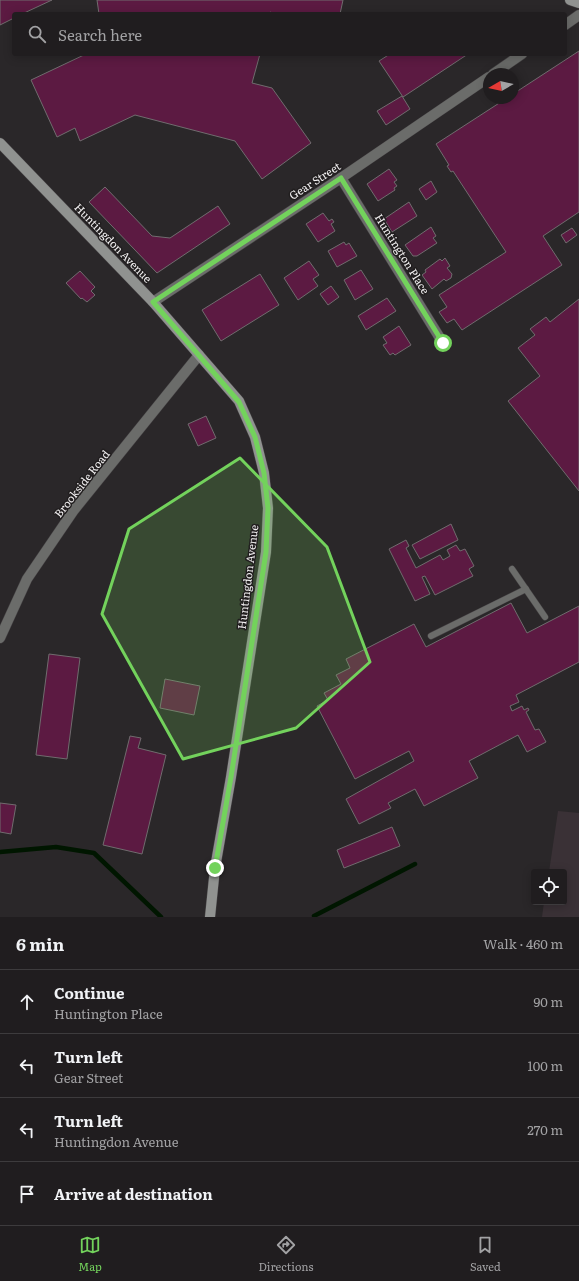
<!DOCTYPE html>
<html lang="en">
<head>
<meta charset="utf-8">
<style>
  body { margin:0; font-family:Literata,serif; background:#2d2a2c; color:#f1f3f6 }
  .controls { position:absolute; right:12px; bottom:12px; display:grid; overflow:hidden; border-radius:4px; box-shadow:0 2px 10px #0003 }
  .controls button { width:36px; height:36px; display:grid; place-items:center; padding:0; border:0; border-bottom:1px solid #3d3b3d; background:#201d1f; color:#f1f3f6; font:20px sans-serif }
  .compass { position:absolute; left:483px; top:68px; width:36px; height:36px; border-radius:50%; background:#201d1f; box-shadow:0 2px 10px #0003; rotate:261deg }
  .stop { position:absolute; width:12px; height:12px; margin:-9px; border:3px solid #73d25c; border-radius:50%; background:#fff }
  .stop.end { background:#73d25c; border-color:#fff; box-shadow:0 1px 4px #0008 }
  .list { margin:0; padding:0; list-style:none }
  h2 { display:flex; justify-content:space-between; align-items:center; height:52px; margin:0; padding:0 16px; font-size:17px }
  h2 small { font-size:13px; font-weight:400; color:#a2a2a4 }
  .list li { display:grid; grid-template-columns:26px 1fr auto; gap:12px; align-items:center; box-sizing:border-box; height:64px; padding:0 16px; border-top:1px solid #3d3b3d }
  .list b { display:block; font-size:15px; white-space:nowrap }
  .list p { margin:0; font-size:13px; white-space:nowrap; color:#a2a2a4 }
  .list em { font-size:13px; font-style:normal; color:#a2a2a4 }
  .icon { flex:none; width:22px; height:22px; fill:none; stroke:currentColor; stroke-width:2; stroke-linecap:round; stroke-linejoin:round }
  .map { position:relative; flex:none; width:579px; height:917px; overflow:hidden }
  .search { position:absolute; background:#201d1f; box-shadow:0 2px 10px #0003; left:12px; right:12px; top:12px; height:44px; display:flex; align-items:center; gap:10px; box-sizing:border-box; padding:0 14px; border-radius:4px; color:#a2a2a4; font-size:15px }
  .sheet { height:308px; background:#201d1f }
  nav { display:flex; justify-content:space-around; align-items:center; box-sizing:border-box; height:56px; border-top:1px solid #3d3b3d; background:#201d1f; font-size:11px; color:#a2a2a4 }
  nav a { display:grid; justify-items:center; gap:2px }
  nav .on { color:#73d25c }
  .map>svg:first-child { display:block }
</style>
</head>
<body>
<div class="map">
<svg width="579" height="917" viewBox="0 0 579 917">
  <rect width="100%" height="100%" fill="#2a2729"/>
  <polygon fill="#3a3136" points="558,811 579,813 579,917 542,917 544,902 564,902 564,872 549,872"/>
  <g fill="none" stroke-linecap="round" stroke-linejoin="round">
    <g stroke="#001600" stroke-width="4.5">
      <polyline points="0,852 56,847 94,853 161,917"/>
      <polyline points="314,916 415,864"/>
    </g>
  </g>
  <g fill="#5c1a42" stroke="#706c6e">
    <polygon points="0,0 52,0 22,14 14,14 14,18 0,25"/>
    <polygon points="97,0 343,0 340,14 276,14 270,12 270,14 99,14"/>
    <polygon points="579,51 579,212 543,236 562,265 462,330 454,319 447,323 439,312 447,307 439,295 506,252 453,171 451,172 447,166 449,165 436,144 507,98 513,98 513,94"/>
    <polygon points="86,54 260,54 252,83 272,88 311,143 262,179 235,141 135,115 80,141 75,128 57,137 31,80"/>
    <polygon points="390,54 468,54 403,97 379,61"/>
    <polygon points="402,96 410,109 386,125 377,111"/>
    <polygon points="389,169 397,180 394,182 397,186 394,188 395,190 378,201 367,184"/>
    <polygon points="431,181 437,192 426,200 419,189"/>
    <polygon points="105,187 152,236 170,238 218,206 230,224 157,273 89,202"/>
    <polygon points="409,202 417,216 392,232 384,219"/>
    <polygon points="323,213 329,221 332,219 334,222 331,224 335,231 318,242 306,224"/>
    <polygon points="431,227 436,236 433,238 437,243 417,256 413,256 405,245"/>
    <polygon points="572,228 577,235 566,243 561,235"/>
    <polygon points="344,242 346,245 349,243 357,256 337,267 328,251"/>
    <polygon points="445,258 450,266 447,268 452,274 451,278 446,281 444,279 432,289 422,275 426,272 425,270 440,259 442,261"/>
    <polygon points="309,261 319,275 313,279 318,286 298,300 284,278"/>
    <polygon points="361,270 373,289 355,300 344,280"/>
    <polygon points="80,271 95,287 91,291 95,295 87,302 82,298 81,299 66,283"/>
    <polygon points="260,274 279,305 221,341 202,310"/>
    <polygon points="331,286 339,297 328,305 320,294"/>
    <polygon points="387,298 396,311 366,330 358,316"/>
    <polygon points="579,299 579,491 508,401 540,376 518,348 535,335 530,329 546,317 550,322"/>
    <polygon points="399,326 411,345 395,355 393,353 390,355 383,345 387,343 383,337"/>
    <polygon points="206,416 216,438 198,446 188,424"/>
    <polygon points="451,524 458,540 420,559 412,545"/>
    <polygon points="406,540 409,546 406,548 416,568 440,555 443,560 450,556 447,550 456,545 460,551 465,549 474,566 469,569 473,576 435,595 425,576 422,577 430,594 415,601 389,549"/>
    <polygon points="511,603 527,633 579,606 579,662 516,695 519,702 510,706 512,711 522,706 524,710 528,708 529,710 526,712 535,730 539,729 546,742 527,752 518,735 469,761 478,778 424,806 415,789 388,803 391,808 359,824 346,799 414,761 409,751 355,779 317,706 328,700 324,693 341,684 336,675 350,668 346,659 414,624 426,647"/>
    <polygon points="49,654 80,658 67,759 36,755"/>
    <polygon points="165,679 200,686 194,715 160,708"/>
    <polygon points="130,736 141,738 138,748 166,755 142,854 103,845"/>
    <polygon points="0,803 16,805 11,834 0,832"/>
    <polygon points="392,827 400,846 344,868 337,850"/>
  </g>
  <g fill="none" stroke-linecap="round" stroke-linejoin="round">
    <g stroke="#464345" stroke-width="7">
      <g id="service">
        <polyline points="512,569 545,617"/>
        <polyline points="431,636 526,589"/>
      </g>
    </g>
    <g stroke="#464345" stroke-width="11">
      <g id="minor">
        <polyline points="565,25 579,15"/>
        <polyline points="493,74 522,54"/>
        <polyline points="341,178 443,343"/>
        <polyline points="153,302 341,178 489,77"/>
        <polyline points="0,638 27,579 74,510 199,355"/>
      </g>
    </g>
    <g stroke="#464345" stroke-width="11">
      <g id="secondary">
        <polyline points="570,0 579,3"/>
        <polyline points="0,143 153,302 239,401 255,437 264,473 268,508 266,552 231,777 215,868 210,917"/>
      </g>
    </g>
    <use href="#service" stroke="#6b6c6a" stroke-width="6"/>
    <use href="#minor" stroke="#6b6c6a" stroke-width="10"/>
    <use href="#secondary" stroke="#909290" stroke-width="10"/>
  </g>
  <g fill="none" stroke-linecap="round" stroke-linejoin="round">
    <polyline stroke="#73d25c" stroke-width="5" points="215,868 231,777 266,552 268,508 264,473 255,437 239,402 153,302 341,178 443,343"/>
  </g>
  <path fill="#73d25c" fill-opacity="0.2" stroke="#73d25c" stroke-width="3" stroke-linejoin="round" d="M240 458 327 547 370 662 296 728 183 759 102 614 129 529Z"/>
  <g text-anchor="middle" stroke-width="3" stroke-linejoin="round" paint-order="stroke">
    <g font-size="11" fill="#f2f0f1" stroke="#211e1f">
      <text transform="translate(315 181) rotate(-33)" y="4">Gear Street</text>
      <text transform="translate(113 243) rotate(46)" y="4">Huntingdon Avenue</text>
      <text transform="translate(402 254) rotate(58)" y="4">Huntington Place</text>
      <text transform="translate(82 484) rotate(-52)" y="4">Brookside Road</text>
      <text transform="translate(248 577) rotate(-83)" y="4">Huntingdon Avenue</text>
    </g>
  </g>
</svg>
<div class="controls">
<button><svg class="icon" aria-label="locate" viewBox="0 0 24 24"><circle cx="12" cy="12" r="6"/><path d="M12 2v4M12 18v4M2 12h4M18 12h4"/></svg></button>
</div>
<svg class="compass" viewBox="-18 -18 36 36"><path d="M0-13l5 13h-10z" fill="#e53935"/><path d="M0 13l5-13h-10z" fill="#a2a2a4"/></svg>
<div class="stop" style="left:443px;top:343px"></div>
<div class="stop end" style="left:215px;top:868px"></div>
<div class="search"><svg class="icon" aria-label="search" viewBox="0 0 24 24"><circle cx="10" cy="10" r="6"/><path d="M15 15l6 6"/></svg>Search here</div>
</div>
<section class="sheet">
<h2>6 min<small>Walk · 460 m</small></h2>
<ul class="list">
<li><svg class="icon" aria-label="ahead" viewBox="0 0 24 24"><path d="M12 20V5M6 11l6-6 6 6"/></svg><div><b>Continue</b><p>Huntington Place</p></div><em>90 m</em></li>
<li><svg class="icon" aria-label="left" viewBox="0 0 24 24"><path d="M17 20v-9H6M10 6l-5 5 5 5"/></svg><div><b>Turn left</b><p>Gear Street</p></div><em>100 m</em></li>
<li><svg class="icon" aria-label="left" viewBox="0 0 24 24"><path d="M17 20v-9H6M10 6l-5 5 5 5"/></svg><div><b>Turn left</b><p>Huntingdon Avenue</p></div><em>270 m</em></li>
<li><svg class="icon" aria-label="arrive" viewBox="0 0 24 24"><path d="M6 21V4h12l-3 4 3 4H6"/></svg><div><b>Arrive at destination</b></div></li>
</ul>
</section>
<nav>
<a class="on"><svg class="icon" aria-label="map" viewBox="0 0 24 24"><path d="M3 6l6-2 6 2 6-2v14l-6 2-6-2-6 2zM9 4v14M15 6v14"/></svg>Map</a>
<a><svg class="icon" aria-label="directions" viewBox="0 0 24 24"><path d="M12 3l9 9-9 9-9-9zM9 14v-3h6M13 9l2 2-2 2"/></svg>Directions</a>
<a><svg class="icon" aria-label="saved" viewBox="0 0 24 24"><path d="M7 4h10v16l-5-4-5 4z"/></svg>Saved</a>
</nav>
</body>
</html>
